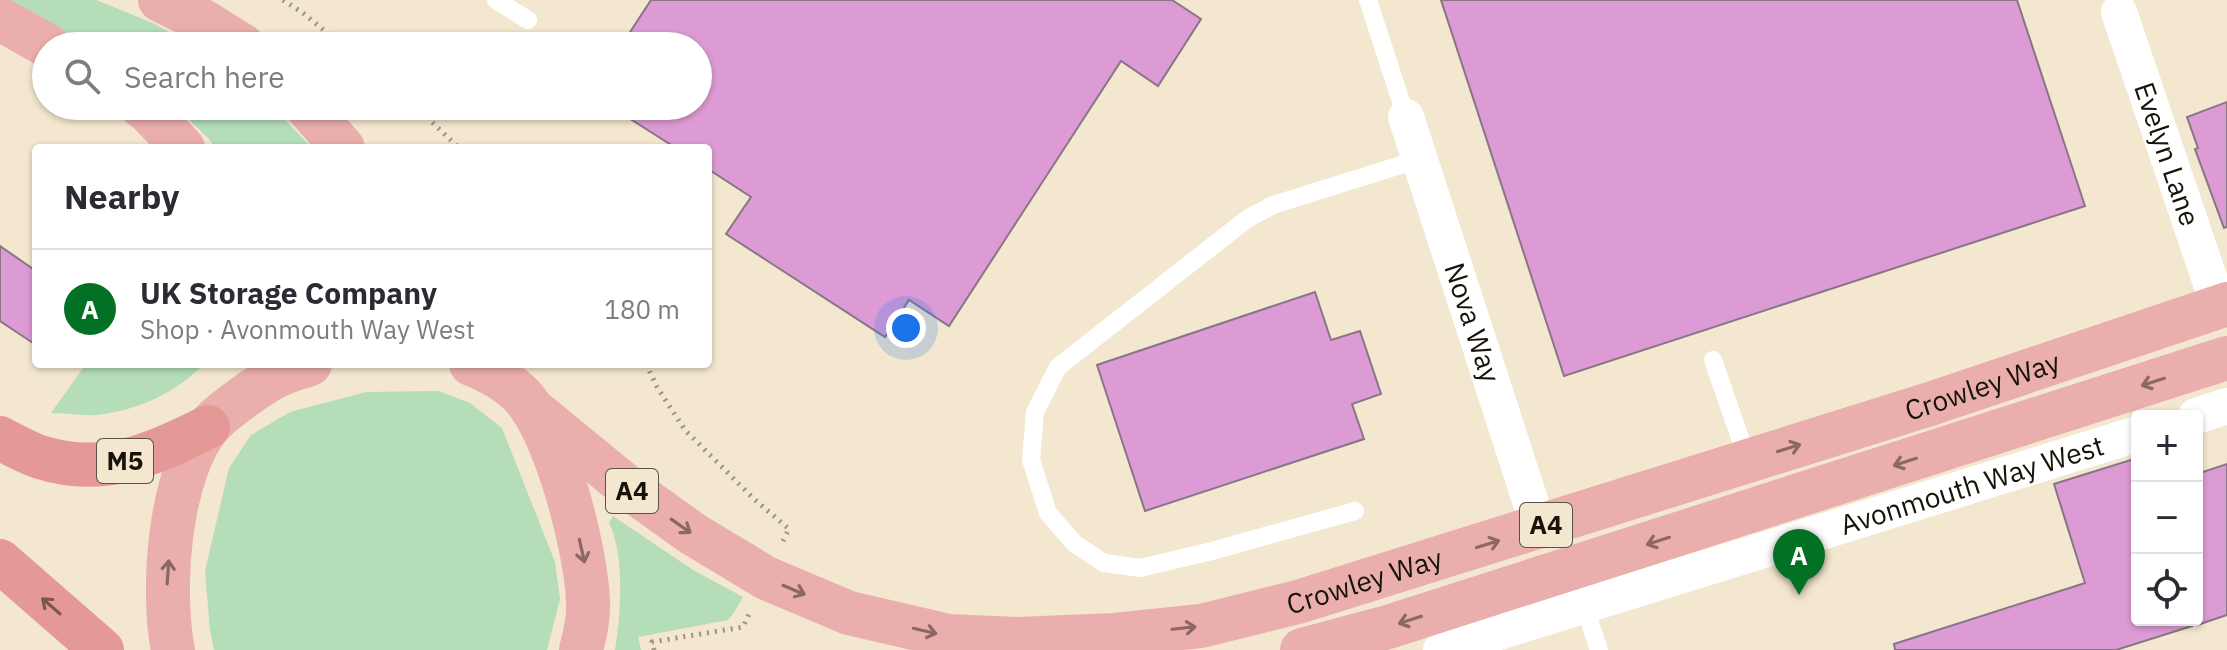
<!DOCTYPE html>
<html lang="en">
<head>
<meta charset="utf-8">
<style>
  body { margin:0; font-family:"IBM Plex Sans",sans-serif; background:#f2f2f3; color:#2b2b33 }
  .controls { position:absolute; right:24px; bottom:24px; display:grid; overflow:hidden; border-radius:8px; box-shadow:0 2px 6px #0004 }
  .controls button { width:72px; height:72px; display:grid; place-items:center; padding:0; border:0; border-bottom:2px solid #e1e1e2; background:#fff; color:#2b2b33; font:40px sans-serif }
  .you { position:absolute; left:906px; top:328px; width:28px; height:28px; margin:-20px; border:6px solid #fff; border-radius:50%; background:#1a73e8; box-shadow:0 0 0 12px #1a73e833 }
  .badge { display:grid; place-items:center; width:52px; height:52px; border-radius:50%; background:#037123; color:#fff; font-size:26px; font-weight:700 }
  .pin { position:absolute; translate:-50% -66px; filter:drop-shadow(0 2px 4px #0008) }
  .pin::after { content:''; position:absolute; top:42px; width:28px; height:24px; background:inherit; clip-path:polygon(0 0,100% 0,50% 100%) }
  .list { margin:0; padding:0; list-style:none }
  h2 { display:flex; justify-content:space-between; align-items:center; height:104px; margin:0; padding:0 32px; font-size:34px }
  h2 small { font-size:26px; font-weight:400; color:#7c7c81 }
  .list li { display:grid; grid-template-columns:52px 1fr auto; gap:24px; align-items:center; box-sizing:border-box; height:120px; padding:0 32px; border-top:2px solid #e1e1e2 }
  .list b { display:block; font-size:30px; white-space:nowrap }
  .list p { margin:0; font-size:26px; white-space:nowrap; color:#7c7c81 }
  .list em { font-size:26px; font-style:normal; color:#7c7c81 }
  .icon { flex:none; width:44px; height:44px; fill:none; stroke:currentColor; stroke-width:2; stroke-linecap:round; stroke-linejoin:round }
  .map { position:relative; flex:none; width:2227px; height:650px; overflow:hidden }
  .search { position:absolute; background:#fff; box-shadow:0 2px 6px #0004; left:32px; top:32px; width:680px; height:88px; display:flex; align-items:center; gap:20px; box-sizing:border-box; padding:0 28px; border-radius:44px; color:#7c7c81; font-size:30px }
  .panel { position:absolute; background:#fff; box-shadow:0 2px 6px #0004; left:32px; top:144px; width:680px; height:224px; border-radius:8px }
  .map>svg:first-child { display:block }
</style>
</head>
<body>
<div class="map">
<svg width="2227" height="650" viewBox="0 0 2227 650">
  <rect width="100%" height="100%" fill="#f3e7cf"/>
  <g fill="#b4ddb8">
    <polygon points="6,0 96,0 153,23 193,46 91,46"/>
    <polygon points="175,106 272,106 312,148 216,148 209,139"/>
    <path d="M86 364H204C176 393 136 411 96 415 82 416 66 413 51 413Z"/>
    <polygon points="438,391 470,403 502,428 555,562 560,599 547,650 214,650 210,630 205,571 229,468 251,435 290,412 366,392"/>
    <path d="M613 516 693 570 743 597 733 614 728 620 638 637 641 650H615C621 615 625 555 609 523Z"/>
  </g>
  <g fill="#dd9bd6" stroke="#887586" stroke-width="2">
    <polygon points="651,0 1172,0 1201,19 1158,86 1121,61 949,326 909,300 885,337 726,234 751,197 708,169 708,148 676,148 610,106 698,106 698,46 621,46"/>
    <polygon points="1441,0 2017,0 2085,206 1564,376"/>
    <polygon points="2227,102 2227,227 2224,228 2195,149 2198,148 2187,117"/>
    <polygon points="0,246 36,271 36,345 0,321"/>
    <polygon points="1315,292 1331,340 1360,331 1381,394 1352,404 1364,439 1145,511 1097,365"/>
    <polygon points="2137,458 2137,620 2191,620 2192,626 2116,650 1895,650 1894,644 2085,583 2054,484"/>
    <polygon points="2227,464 2227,615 2197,625 2197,474"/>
  </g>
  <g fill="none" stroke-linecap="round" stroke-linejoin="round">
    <g stroke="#9b9280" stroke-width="5" stroke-dasharray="2 6" stroke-linecap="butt">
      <polyline points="283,0 303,13 343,46"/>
      <polyline points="415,106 459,148"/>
      <polyline points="646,364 657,387 685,430 754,499 789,529 781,545"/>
      <polyline points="654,650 652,642 743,627 750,612"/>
    </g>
    <g stroke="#fff" stroke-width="18">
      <polyline points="496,0 528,20"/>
      <polyline points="1368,0 1406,117"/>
      <polyline points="1713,360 1748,461"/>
      <polyline points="1355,511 1212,551 1140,568 1104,563 1075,544 1048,513 1031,460 1035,412 1058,367 1247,219 1273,205 1420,159"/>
      <polyline points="1584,605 1599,650"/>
    </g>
    <g stroke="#fff" stroke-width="36">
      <path id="s1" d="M2119 12 2219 307"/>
      <path id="s2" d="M1406 117 1539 528"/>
      <polyline points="2196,416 2227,406"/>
      <path id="s3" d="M1441 650 2137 434"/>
    </g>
    <g stroke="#eaaeac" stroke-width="44">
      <polyline points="160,0 203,21 243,46"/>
      <polyline points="0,19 48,46"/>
      <polyline points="141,106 149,112 183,148"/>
      <polyline points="306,106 343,148"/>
      <path d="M471 364C489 371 510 383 523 397 557 435 586 550 588 601 589 617 585 635 581 650"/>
      <path id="s4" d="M532 409 626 486 693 534 766 578 849 613 948 636 1017 639 1115 635 1201 626 1298 602 1933 403 2227 304"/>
      <path d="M173 650C161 590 169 471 211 424 223 411 259 385 275 377 286 371 299 368 310 364"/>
      <polyline points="1302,650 1388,627 2227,358"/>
    </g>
    <g stroke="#e49997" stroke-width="44">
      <path d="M0 438C13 445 26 452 40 457 103 477 153 455 208 427"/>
      <polyline points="0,561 102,650"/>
    </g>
  </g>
  <defs><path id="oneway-shaft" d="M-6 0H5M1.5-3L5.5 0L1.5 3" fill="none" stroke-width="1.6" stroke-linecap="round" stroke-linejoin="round" transform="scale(2)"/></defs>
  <g stroke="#8b6864">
    <use href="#oneway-shaft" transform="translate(2153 382) rotate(162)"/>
    <use href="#oneway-shaft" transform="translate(1789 448) rotate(-17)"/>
    <use href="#oneway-shaft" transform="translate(1905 462) rotate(162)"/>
    <use href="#oneway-shaft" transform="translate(681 526) rotate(35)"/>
    <use href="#oneway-shaft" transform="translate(1658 541) rotate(162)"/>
    <use href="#oneway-shaft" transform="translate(1488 544) rotate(-17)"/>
    <use href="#oneway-shaft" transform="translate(582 551) rotate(77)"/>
    <use href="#oneway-shaft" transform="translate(168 572) rotate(-86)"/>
    <use href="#oneway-shaft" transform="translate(794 590) rotate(23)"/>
    <use href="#oneway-shaft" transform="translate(1410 620) rotate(162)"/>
    <use href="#oneway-shaft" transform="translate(1184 628) rotate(-6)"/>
    <use href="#oneway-shaft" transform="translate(925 631) rotate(13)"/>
  </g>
  <use stroke="#7e5651" href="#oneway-shaft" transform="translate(51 606) rotate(-139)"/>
  <g text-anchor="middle" stroke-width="6" stroke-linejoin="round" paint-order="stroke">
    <g fill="#f3e7cf" stroke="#595346" stroke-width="2">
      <rect x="97" y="439" width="56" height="44" rx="6"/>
      <rect x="606" y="469" width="52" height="44" rx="6"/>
      <rect x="1520" y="503" width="52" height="44" rx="6"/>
    </g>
    <g font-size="26" font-weight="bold" fill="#17130b">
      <text x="125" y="470">M5</text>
      <text x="632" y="500">A4</text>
      <text x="1546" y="534">A4</text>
    </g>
    <g font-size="28" fill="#17130b" stroke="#f3e7cf">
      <text dy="10" stroke="none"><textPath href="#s1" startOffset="150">Evelyn Lane</textPath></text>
      <text dy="10" stroke="none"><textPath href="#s2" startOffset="216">Nova Way</textPath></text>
      <text dy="10" stroke="none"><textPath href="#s4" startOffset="1552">Crowley Way</textPath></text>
      <text dy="10" stroke="none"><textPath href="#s3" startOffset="556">Avonmouth Way West</textPath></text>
      <text dy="10" stroke="none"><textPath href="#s4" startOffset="904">Crowley Way</textPath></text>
    </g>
  </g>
</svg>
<div class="controls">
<button>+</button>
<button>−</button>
<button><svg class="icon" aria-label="locate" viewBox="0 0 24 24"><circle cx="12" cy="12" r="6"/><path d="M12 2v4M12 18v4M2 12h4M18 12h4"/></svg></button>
</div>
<div class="you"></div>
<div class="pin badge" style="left:1799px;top:595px">A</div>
<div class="search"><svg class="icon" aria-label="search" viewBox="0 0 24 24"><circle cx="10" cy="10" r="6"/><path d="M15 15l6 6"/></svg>Search here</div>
<section class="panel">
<h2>Nearby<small></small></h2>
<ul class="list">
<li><span class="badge">A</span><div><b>UK Storage Company</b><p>Shop · Avonmouth Way West</p></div><em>180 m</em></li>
</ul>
</section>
</div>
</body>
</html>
